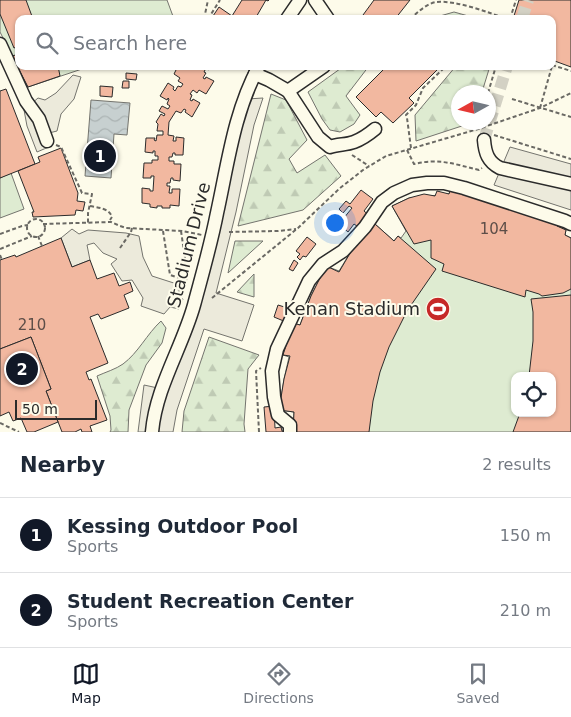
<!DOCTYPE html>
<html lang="en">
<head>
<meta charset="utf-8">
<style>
  body { margin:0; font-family:"DejaVu Sans",sans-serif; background:#f2f2f3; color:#1f2937 }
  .controls { position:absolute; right:15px; bottom:15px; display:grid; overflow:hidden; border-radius:10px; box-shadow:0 1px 4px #0004 }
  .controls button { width:45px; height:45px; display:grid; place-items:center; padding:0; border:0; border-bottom:1px solid #e0e1e3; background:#fff; color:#1f2937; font:25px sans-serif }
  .compass { position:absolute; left:451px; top:85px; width:45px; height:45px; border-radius:50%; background:#fff; box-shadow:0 1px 4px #0004; rotate:262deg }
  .scale { position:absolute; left:15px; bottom:12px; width:82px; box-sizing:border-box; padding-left:5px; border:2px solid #2b2b2b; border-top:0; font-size:14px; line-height:18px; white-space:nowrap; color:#2b2b2b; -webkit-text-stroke:4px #fdfbea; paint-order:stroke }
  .you { position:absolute; left:334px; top:222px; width:18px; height:18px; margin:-12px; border:4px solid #fff; border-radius:50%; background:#1a73e8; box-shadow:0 0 0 8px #1a73e833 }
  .badge { display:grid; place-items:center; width:32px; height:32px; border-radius:50%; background:#111827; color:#fff; font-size:16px; font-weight:700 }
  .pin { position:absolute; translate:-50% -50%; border:2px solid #fff; box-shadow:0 1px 5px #0006 }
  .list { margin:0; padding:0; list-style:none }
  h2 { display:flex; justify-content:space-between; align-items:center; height:65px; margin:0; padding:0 20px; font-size:21px }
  h2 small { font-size:16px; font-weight:400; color:#747a83 }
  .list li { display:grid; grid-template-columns:32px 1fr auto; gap:15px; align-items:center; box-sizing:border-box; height:75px; padding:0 20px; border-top:1px solid #e0e1e3 }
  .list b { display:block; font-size:19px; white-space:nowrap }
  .list p { margin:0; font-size:16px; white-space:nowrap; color:#747a83 }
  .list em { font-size:16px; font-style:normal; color:#747a83 }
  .icon { flex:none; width:28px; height:28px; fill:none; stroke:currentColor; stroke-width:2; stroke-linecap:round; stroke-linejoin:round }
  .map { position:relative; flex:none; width:571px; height:432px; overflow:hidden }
  .search { position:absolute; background:#fff; box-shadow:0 1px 4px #0004; left:15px; right:15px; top:15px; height:55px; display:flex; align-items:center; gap:12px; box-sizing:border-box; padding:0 18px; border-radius:10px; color:#747a83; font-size:19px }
  .sheet { height:215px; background:#fff }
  nav { display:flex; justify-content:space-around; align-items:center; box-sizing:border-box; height:70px; border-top:1px solid #e0e1e3; background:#fff; font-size:14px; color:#747a83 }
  nav a { display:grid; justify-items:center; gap:2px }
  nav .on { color:#111827 }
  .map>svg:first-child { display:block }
</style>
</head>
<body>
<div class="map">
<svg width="571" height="432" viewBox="0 0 571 432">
  <defs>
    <pattern id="forest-firs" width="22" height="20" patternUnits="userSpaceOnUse" patternTransform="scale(1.25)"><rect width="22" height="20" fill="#deebd1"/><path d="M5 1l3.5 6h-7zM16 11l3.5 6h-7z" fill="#bfcab4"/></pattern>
    <pattern id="water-waves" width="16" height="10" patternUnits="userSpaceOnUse" patternTransform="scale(1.25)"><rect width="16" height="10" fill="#c7d0d0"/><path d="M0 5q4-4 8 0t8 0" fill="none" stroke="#abb3b3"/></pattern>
  </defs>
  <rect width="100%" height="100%" fill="#fdfbea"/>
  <g fill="url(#forest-firs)" stroke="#74746e">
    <polygon points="454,12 479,19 436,19 433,18"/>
    <polygon points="344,66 369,66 346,96 360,115 354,124 340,132 330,130 322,119 308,92"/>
    <polygon points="456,66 490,66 482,92 458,92 458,122 471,123 416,141 415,115"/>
    <polygon points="271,94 286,100 307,140 289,159 297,173 325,155 341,176 303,210 238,226"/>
    <polygon points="235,241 263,241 228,273"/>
    <polygon points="254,274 254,297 237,292"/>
    <path d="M161 321 166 328 162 343 146 365 129 410 128 432H110L111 430 110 416 97 376C106 372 116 369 123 364 138 353 147 334 161 321Z"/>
    <polygon points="209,337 259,355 248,369 244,424 245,432 182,432 184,411"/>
  </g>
  <g fill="#deebd1" stroke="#74746e" fill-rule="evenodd">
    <polygon points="0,0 167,0 174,19 19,19 19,66 91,66 28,87 0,32"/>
    <polygon points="11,173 24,209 0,218 0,178"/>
    <path d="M451 187 557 221V226L566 230 565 235 571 238V432H293L294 412 279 410 284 379 289 357 283 355 293 323 300 325 311 296 326 266 339 271 359 238 371 229 375 224 394 241 398 236 401 238 406 231 392 206 409 198 449 194ZM515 376H552V413H515Z"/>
  </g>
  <g fill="#eceadb" stroke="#74746e">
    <polygon points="73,75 81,77 74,99 61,114 57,131 49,133 51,146 37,152 27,126 24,110 38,98 45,100 56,93"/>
    <polygon points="263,98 254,125 236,212 216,293 254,305 242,341 204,329 177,410 173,432 138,432 144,385 167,390 247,99"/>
    <polygon points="510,147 571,164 571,210 494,185"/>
    <polygon points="72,229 79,234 88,230 126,233 139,236 143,257 152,276 180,285 178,297 183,299 179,309 170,307 164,314 141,306 143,298 132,280 122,281 111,264 117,259 103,253 94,243 87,245 90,260 72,267 61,238"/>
  </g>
  <polygon fill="url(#water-waves)" stroke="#74746e" points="91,100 130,103 127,135 114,134 111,178 85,176"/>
  <g fill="#f2b8a0" stroke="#2b2b2b">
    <polygon points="0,0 26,0 33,19 19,19 19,46 14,48 0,14"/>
    <polygon points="242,0 269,0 268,1 266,0 255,19 211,19 219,7 232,16"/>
    <polygon points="374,0 410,0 395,19 368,19 363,15"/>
    <polygon points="519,0 571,0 571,67 552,60 552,19 513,19"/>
    <polygon points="19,54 19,66 58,66 60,76 28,87 12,56"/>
    <polygon points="178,66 188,66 187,68 188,69 190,66 211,66 209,70 206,68 204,72 206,73 203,78 205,79 206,77 214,81 206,94 199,90 197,93 193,90 190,94 192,95 190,100 192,101 193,99 200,103 192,117 185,112 186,110 184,109 181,113 176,111 169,122 168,135 174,136 173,141 176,141 176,137 184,138 183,155 175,155 175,153 173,153 172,157 169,157 169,161 174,161 174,164 181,164 180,181 173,180 173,178 171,178 170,183 167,183 167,186 170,186 169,193 172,193 172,189 180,189 179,206 170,205 170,208 162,208 162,206 157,206 157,208 150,207 150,204 142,203 142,188 150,189 150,191 153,191 154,176 151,176 151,178 143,178 144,163 152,163 152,160 158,160 158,156 155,156 155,151 153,151 153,153 145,152 146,138 155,138 154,140 156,141 157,135 163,135 163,131 157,131 158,124 156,122 161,114 164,116 165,114 159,111 162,106 168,109 170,106 167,104 169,99 168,98 167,100 160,96 168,83 174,87 173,89 175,91 178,86 181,87 183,84 178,81 180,78 174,74"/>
    <polygon points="387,66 441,66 409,98 414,103 393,123 381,112 376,117 356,97"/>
    <polygon points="126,73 137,74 136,80 126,79"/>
    <polygon points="123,81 129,81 129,88 122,88"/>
    <polygon points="100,86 113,87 112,97 100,96"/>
    <polygon points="6,89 35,164 0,178 0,91"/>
    <polygon points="61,148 78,193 77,201 85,202 83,211 76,210 75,215 33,217 32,212 34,212 18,171 40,162 38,157"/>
    <polygon points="451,187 557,221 557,226 566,230 565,235 571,238 571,289 563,293 542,296 539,294 526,290 525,297 442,271 444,264 431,258 431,240 414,244 392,206 409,198 424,194 435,196 437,191 449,194"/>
    <polygon points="361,190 373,199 364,211 371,217 361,229 354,224 348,232 339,224 352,208 349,206 343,213 339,209 346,201 350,204"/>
    <polygon points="375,224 394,241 398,236 436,269 407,311 389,347 380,372 373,401 369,432 293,432 294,412 279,410 284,379 290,356 283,355 293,323 300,325 311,296 326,266 339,272 359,238 368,227 371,229"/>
    <polygon points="307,237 316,244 306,257 303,256 300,260 297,257 300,254 296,251"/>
    <polygon points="61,238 72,267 90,260 97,279 114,273 119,286 130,282 133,291 124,295 129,308 101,319 98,314 90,317 108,363 86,372 89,380 91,379 107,420 90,426 92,432 82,432 81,429 75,432 62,432 46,391 51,389 31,337 0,349 0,260 15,255 16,257"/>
    <polygon points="294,260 298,263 293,271 289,269"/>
    <polygon points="571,295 571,432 513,432 520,413 552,413 552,376 529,376 533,341 533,312 531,299"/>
    <polygon points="278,305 291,309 286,322 274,317"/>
    <polygon points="31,337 51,389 46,391 58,422 34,432 27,432 21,418 13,421 9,412 0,416 0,349"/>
    <polygon points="274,406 275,428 281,427 282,431 284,431 284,432 266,432 264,407"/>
  </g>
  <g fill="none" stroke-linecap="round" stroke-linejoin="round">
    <g stroke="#d3d1c4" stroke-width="12" stroke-dasharray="12 6" stroke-linecap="butt">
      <polyline points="522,19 528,0"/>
      <polyline points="484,140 507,66"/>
    </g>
    <g stroke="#2b2b2b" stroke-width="15">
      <g id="minor">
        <polyline points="315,0 328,19"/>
        <polyline points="287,19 300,0"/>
        <polyline points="0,44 26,101 39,119 47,141"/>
        <polyline points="255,74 269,80 288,91 324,66"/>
        <path d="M288 91 318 137 330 147C338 144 346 145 354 142 362 139 369 134 375 129"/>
        <path d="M484 140C485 153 488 162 500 168L571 184"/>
        <path d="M152 432C156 387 182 348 194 305 202 275 211 244 217 213 228 163 234 112 259 66"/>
        <polyline points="290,432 290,425 278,415 274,397 272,371 277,349 309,281 323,264 343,251 365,227 382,202 394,193 412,185 427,183 444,183 464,188 565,221 571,224"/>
      </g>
    </g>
    <g stroke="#6a6964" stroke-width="2" stroke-dasharray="4 2.5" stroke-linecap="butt">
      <polyline points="204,19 208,0"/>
      <polyline points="208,19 220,0"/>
      <path d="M410 19C418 12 426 4 436 2 457 0 489 13 508 19"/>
      <polyline points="510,19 516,0"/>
      <polyline points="552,65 571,71"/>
      <polyline points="552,66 554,61"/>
      <polyline points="488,93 496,66"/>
      <polyline points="512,99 571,117"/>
      <polyline points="540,108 552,66"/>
      <polyline points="478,129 480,122"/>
      <polyline points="494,135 571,159"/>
      <polyline points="56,145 61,147 82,193 92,194 88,213 88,223"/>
      <polyline points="411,148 407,118 406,115 416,105 423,88 446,66"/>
      <path d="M407 150 414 164C439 158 454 164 479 170L482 168"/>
      <polyline points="352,155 369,166"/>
      <path d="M90 206C99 208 109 208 112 217L110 220"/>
      <circle cx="36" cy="228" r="9"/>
      <polyline points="43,224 111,222 120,226 126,228 182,231 202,235"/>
      <polyline points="163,231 170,275 189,281"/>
      <polyline points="181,231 186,265 190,275"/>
      <polyline points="229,232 278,231 296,229"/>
      <polyline points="0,234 22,226 28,225"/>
      <polyline points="38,236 42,246"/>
      <polyline points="120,248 131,232 132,228"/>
      <polyline points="0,249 32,236"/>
      <polyline points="0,255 2,260"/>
      <polyline points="212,298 298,228 340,188 363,170 386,156 478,129 540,108 571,93"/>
      <polyline points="0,423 19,432"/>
      <polyline points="259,432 256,371 261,368"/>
    </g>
    <use href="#minor" stroke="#fdfbea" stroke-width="12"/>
  </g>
  <defs>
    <g id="stadium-disc" transform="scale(1.25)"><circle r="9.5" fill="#c62828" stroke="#fdfbea"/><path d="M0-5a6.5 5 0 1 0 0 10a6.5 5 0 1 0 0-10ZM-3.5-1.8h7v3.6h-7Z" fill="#fff"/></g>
  </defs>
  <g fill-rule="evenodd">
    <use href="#stadium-disc" x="438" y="309"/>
  </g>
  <g text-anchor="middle" stroke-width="4" stroke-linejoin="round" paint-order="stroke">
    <g font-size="15" fill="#5d4e48">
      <text x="494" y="234">104</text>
      <text x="32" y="330">210</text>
    </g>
    <g font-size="18" fill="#2b2b2b" stroke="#fdfbea">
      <text transform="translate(189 245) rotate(-76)" y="6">Stadium Drive</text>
    </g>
    <g font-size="18" fill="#2b2b2b" stroke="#fdfbea" text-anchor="end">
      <text x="420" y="315">Kenan Stadium</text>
    </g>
  </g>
</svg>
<div class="controls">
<button><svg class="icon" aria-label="locate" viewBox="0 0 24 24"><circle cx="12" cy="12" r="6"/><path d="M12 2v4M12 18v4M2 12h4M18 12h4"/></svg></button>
</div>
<svg class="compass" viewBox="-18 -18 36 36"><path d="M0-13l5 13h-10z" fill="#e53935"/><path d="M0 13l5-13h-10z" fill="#747a83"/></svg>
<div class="scale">50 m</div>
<div class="you"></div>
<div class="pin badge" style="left:100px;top:156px">1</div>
<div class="pin badge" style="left:22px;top:369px">2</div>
<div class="search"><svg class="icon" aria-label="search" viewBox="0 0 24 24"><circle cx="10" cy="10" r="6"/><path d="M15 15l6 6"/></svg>Search here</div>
</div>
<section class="sheet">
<h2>Nearby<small>2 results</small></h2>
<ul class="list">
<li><span class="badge">1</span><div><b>Kessing Outdoor Pool</b><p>Sports</p></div><em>150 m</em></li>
<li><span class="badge">2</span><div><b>Student Recreation Center</b><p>Sports</p></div><em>210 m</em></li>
</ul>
</section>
<nav>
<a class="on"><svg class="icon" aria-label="map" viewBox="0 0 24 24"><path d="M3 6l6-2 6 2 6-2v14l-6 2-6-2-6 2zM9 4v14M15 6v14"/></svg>Map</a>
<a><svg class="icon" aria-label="directions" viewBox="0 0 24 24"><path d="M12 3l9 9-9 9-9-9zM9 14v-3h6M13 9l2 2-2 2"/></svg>Directions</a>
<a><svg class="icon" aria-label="saved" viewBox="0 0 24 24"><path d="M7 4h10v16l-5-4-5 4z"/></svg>Saved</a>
</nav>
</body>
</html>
